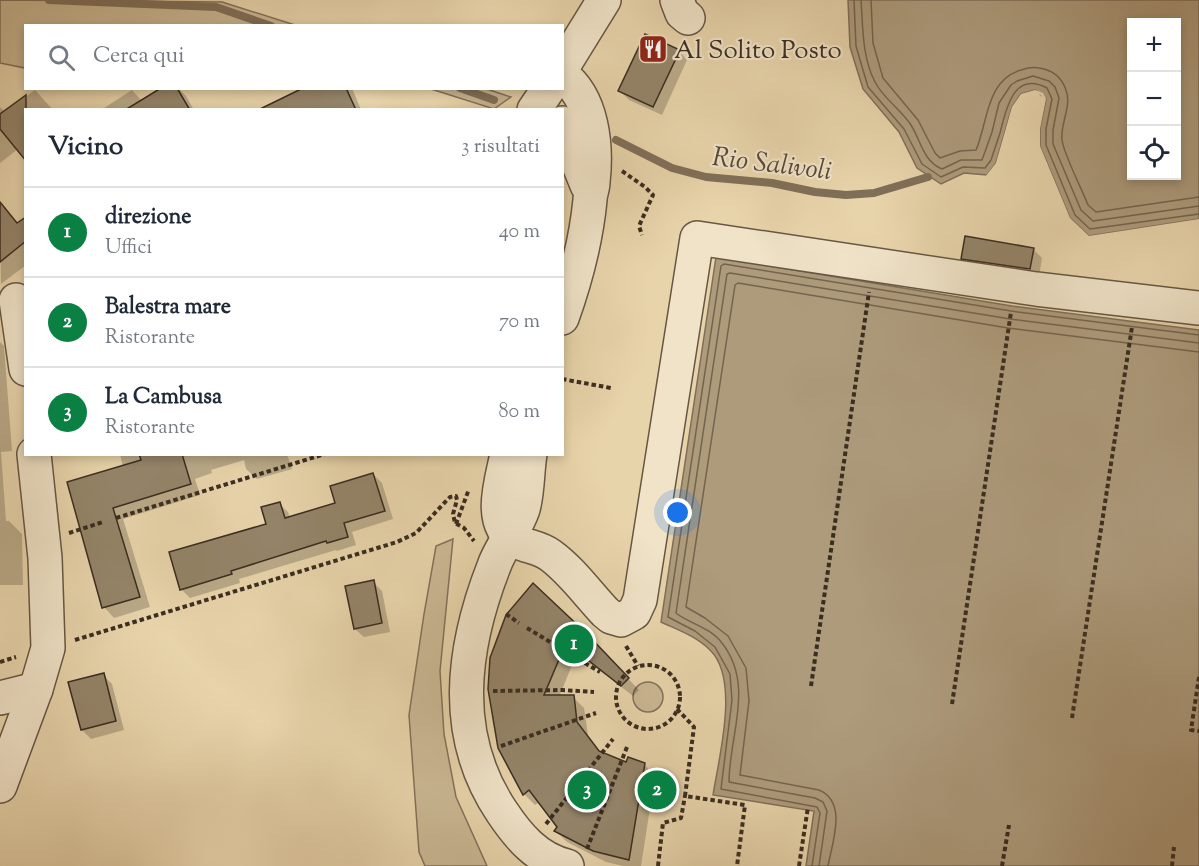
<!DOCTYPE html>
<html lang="it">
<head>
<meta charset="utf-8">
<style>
  body { margin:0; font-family:"Sorts Mill Goudy",serif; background:#f2f2f3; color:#1f2937 }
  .controls { position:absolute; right:18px; top:18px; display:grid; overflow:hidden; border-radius:0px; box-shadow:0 3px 9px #0003 }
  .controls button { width:54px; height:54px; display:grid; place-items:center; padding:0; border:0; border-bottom:2px solid #e0e1e3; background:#fff; color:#1f2937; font:30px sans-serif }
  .you { position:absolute; left:678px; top:513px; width:21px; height:21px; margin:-15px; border:4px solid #fff; border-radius:50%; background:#1a73e8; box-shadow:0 0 0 9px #1a73e833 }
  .badge { display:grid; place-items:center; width:39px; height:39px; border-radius:50%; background:#0b8043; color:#fff; font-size:20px; font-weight:700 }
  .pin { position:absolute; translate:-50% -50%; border:3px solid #fff; box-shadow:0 2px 6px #0006 }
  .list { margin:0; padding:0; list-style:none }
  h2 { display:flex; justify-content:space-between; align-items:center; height:78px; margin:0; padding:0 24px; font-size:26px }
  h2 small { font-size:20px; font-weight:400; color:#747a83 }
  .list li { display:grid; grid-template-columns:39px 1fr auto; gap:18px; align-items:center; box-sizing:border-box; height:90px; padding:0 24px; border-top:2px solid #e0e1e3 }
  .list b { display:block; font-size:22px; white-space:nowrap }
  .list p { margin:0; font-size:20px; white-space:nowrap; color:#747a83 }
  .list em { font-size:20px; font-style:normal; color:#747a83 }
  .icon { flex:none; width:33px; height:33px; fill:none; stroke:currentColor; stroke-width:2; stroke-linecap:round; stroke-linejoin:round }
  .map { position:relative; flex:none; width:1199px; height:866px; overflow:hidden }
  .search { position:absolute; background:#fff; box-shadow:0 3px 9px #0003; left:24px; top:24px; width:540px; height:66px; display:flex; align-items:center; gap:15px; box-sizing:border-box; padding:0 21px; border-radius:0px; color:#747a83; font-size:22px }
  .panel { position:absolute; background:#fff; box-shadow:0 3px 9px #0003; left:24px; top:108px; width:540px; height:348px; border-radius:0px }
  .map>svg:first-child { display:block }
</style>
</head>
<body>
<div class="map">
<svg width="1199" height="866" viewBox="0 0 1199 866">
  <rect width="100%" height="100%" fill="#e8d4ab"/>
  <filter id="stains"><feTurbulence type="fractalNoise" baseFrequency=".00333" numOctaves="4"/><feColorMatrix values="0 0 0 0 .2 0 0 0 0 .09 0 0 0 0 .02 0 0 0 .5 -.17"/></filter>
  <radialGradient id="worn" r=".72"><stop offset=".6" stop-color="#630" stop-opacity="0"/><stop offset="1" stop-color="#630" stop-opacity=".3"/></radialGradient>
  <g fill="#cab894" stroke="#82725a" stroke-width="1.5">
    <polygon points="0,0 222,2 295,25 26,26 25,68 0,63"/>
    <polygon points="431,89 487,89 511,97 494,109"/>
    <polygon points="453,539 440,671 444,734 456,797 487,866 425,866 419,852 409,715 424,614 436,546"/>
    <circle cx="648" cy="697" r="15"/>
  </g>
  <g fill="#ad9b7c" stroke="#7f6f58" stroke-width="1.5" fill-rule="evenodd">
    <path d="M848 0H1199V219L1089 236 1070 218 1040 146V129L1046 99 1035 90 1021 94 1012 107 996 163 987 175 964 173 941 184 917 168 899 132 863 89 850 47ZM1132 22H1176V176H1132Z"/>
    <path d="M716 257 1012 306 1199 330V866H806L814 811 713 795C719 757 740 679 710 650 696 636 678 630 661 622Z"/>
  </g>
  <polygon fill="#e8d4ab" points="1035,90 1043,93 1046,99 1040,129 1040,146 1070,218 1089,236 1199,219 1199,222 1087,239 1067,220 1037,147 1037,128 1043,99 1041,95 1035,93 1023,96 1015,109 999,164 989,177 985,177 996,163 1012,107 1021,94"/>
  <g fill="#0003">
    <polygon points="679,51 687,60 662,115 629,100 620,91"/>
    <polygon points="164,88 178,88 186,96 194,110 101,110 132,90 142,101"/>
    <polygon points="307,88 352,88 361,110 285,110"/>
    <polygon points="35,90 53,110 26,110 18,149 0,163 0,107 5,112"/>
    <polygon points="8,214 18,224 26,219 26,265 1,284 0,220"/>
    <polygon points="1034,250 1042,258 1039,277 971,267 963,258"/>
    <polygon points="0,342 4,346 12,451 1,452 6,521 9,521 22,534 23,585 0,585"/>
    <polygon points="120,454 287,454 292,469 257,479 246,469 244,460 211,470 212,473 195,479 200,495 123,519 150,607 114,618 104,607 69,483 123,467"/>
    <polygon points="373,474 382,483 393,519 352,532 356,545 337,551 336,550 239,579 240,583 190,598 181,589 268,525 279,504 288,512 290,518 337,504"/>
    <polygon points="373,582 382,591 390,632 364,637 355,629"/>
    <polygon points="585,634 639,690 633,696 577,653 559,697 573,697 584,708 588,735 602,754 627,764 644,764 655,776 641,866 623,866 606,862 567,842 556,831 559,827 540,802 535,805 524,794 500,748 491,659"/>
    <polygon points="103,675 112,684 124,730 91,739 82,730"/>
  </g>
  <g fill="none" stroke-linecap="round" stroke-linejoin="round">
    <g stroke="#74644e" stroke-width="1.5">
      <path d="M854 0 856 46 868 87 904 129 922 164 941 177 963 167 985 168 991 160C994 151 997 142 1000 133 1006 110 1013 70 1047 88L1052 99 1046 129V145L1075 215 1090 229 1199 214"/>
      <path d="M861 0C863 27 862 57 875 82 883 98 901 110 911 125 921 141 923 161 942 169L961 160H982L992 132 999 103 1011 85 1017 81 1033 76 1049 81 1055 87 1059 98 1053 130V144L1081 210 1093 221 1199 206"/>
      <path d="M871 0 873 43 883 78 918 120 935 153 940 158 960 151 976 150C988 122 986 80 1021 70 1027 68 1033 67 1039 68 1053 70 1062 78 1066 90 1072 106 1060 124 1062 140 1064 155 1082 189 1088 205L1096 212 1199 197"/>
      <polyline points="812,866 820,813 817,807 721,789 732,700 730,674 715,647 695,631 668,617 721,266 724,264 1011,311 1199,335"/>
      <path d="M819 866 827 811 823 802 815 798 729 782C729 736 755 685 722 643 710 627 688 623 676 613L727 274 730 273 1010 319 1199 343"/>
      <path d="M828 866C832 843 848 802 819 790L740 775 749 701 746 668 728 636 705 618 686 607 735 285 738 283 1008 328 1199 352"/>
    </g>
    <g stroke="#7f6f58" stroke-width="8">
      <polyline points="49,0 216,7 271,26"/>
      <polyline points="460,88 494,100"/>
      <polyline points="616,140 672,168 706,177 772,183 815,192 846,195 874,193 928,177"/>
    </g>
  </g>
  <g fill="#948469" stroke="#3a2d21" stroke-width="1.5">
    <polygon points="645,34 680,50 653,107 618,91"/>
    <polygon points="161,88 177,88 190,110 125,110"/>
    <polygon points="303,88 346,88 356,110 258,110"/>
    <polygon points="26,95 26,161 0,129 0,114"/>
    <polygon points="0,202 17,223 26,217 26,241 0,262"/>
    <polygon points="965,236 1034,248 1030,269 961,259"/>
    <polygon points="139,454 182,454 191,484 113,508 140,597 102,608 67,482 141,460"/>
    <polygon points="373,473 385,511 344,523 348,537 327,543 326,541 231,571 232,574 180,590 169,552 266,524 261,507 280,502 285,518 335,503 330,486"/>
    <polygon points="374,580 382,623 354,629 345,586"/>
    <polygon points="533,583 586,633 629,678 621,686 566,643 544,695 574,695 577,722 599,751 626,762 628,757 645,763 629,860 593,851 554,831 557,827 529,790 523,795 498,748 488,689 490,658 506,615"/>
    <polygon points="104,673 116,721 81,730 68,682"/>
  </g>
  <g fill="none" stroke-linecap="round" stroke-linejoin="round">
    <g stroke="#665744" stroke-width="36">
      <g id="minor">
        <polyline points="677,0 682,13 688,18"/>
        <polyline points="562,68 604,0"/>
        <path d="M562 75C593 98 597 146 593 182 593 188 590 194 590 200 586 241 576 279 562 318"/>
        <polyline points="534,110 549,88"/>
        <polyline points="562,123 587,185"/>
        <polyline points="16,300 26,369"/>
        <path d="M507 454C502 480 486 524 516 541 527 547 539 547 550 555 571 570 587 593 605 612L611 617 621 620 634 613 640 600 697 238 1036 289 1199 308"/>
        <path d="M530 454C527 472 528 492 523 509 516 530 501 546 494 566 462 648 450 735 502 812 518 836 537 859 567 866"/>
        <polyline points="0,698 36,689"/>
        <polyline points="0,786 36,689 48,648 45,558 34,454"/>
      </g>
    </g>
    <g stroke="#3a2d21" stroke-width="4" stroke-dasharray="4.5 3" stroke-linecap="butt">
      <polyline points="622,171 645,187 653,195 639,226 642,235"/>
      <polyline points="562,379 611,388"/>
      <polyline points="116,518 325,454"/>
      <polyline points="456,524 469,489"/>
      <polyline points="69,533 103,522"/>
      <polyline points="506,614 519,623"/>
      <polyline points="527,628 600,672"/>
      <polyline points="75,640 397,542 416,533 450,497 456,496 457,500 453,514 455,523 464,528 474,541"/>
      <polyline points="626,646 638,666"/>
      <polyline points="0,662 16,657"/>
      <circle cx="648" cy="697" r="32"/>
      <polyline points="1199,677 1191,730 1199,731"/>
      <polyline points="811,686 869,292"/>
      <polyline points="493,691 562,690 594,692"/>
      <polyline points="952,704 1011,312"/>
      <polyline points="677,709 694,727 685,796 745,805 737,866"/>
      <polyline points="1072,718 1132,327"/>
      <polyline points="501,746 596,713"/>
      <polyline points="546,824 613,739"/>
      <polyline points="587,849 627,747"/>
      <polyline points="658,866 663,823 681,818 685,796"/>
      <polyline points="799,866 808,807"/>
      <polyline points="1002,866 1009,825"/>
      <polyline points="1172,866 1174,847"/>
    </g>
    <use href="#minor" stroke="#f0e3c8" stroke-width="33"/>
  </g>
  <defs>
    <g id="restaurant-square" transform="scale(1.5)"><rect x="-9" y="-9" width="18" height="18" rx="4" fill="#8f2418" stroke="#f0e3c8"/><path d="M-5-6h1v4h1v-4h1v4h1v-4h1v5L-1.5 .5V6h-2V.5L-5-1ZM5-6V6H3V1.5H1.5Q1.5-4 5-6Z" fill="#fff"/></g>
  </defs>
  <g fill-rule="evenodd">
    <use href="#restaurant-square" x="653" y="49"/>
  </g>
  <g text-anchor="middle" stroke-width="4.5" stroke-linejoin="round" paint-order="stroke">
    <g font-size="26" fill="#3a2d21" stroke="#f0e3c8" text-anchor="start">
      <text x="674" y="58">Al Solito Posto</text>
    </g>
    <g font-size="27" font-style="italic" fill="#574838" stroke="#f0e3c8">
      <text transform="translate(772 163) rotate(7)" y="9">Rio Salivoli</text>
    </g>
  </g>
  <rect width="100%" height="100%" filter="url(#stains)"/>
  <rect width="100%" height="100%" fill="url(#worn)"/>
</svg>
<div class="controls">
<button>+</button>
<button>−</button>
<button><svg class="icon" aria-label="locate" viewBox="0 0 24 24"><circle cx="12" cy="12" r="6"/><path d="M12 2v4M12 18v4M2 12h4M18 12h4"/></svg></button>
</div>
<div class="you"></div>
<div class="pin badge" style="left:574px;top:644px">1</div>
<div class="pin badge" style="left:657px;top:790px">2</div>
<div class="pin badge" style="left:587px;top:790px">3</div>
<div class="search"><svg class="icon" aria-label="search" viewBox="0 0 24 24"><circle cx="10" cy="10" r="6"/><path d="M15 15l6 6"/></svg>Cerca qui</div>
<section class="panel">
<h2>Vicino<small>3 risultati</small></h2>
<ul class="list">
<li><span class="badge">1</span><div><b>direzione</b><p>Uffici</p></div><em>40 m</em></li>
<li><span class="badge">2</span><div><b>Balestra mare</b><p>Ristorante</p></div><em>70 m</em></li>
<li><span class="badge">3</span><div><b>La Cambusa</b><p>Ristorante</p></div><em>80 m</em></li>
</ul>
</section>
</div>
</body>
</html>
